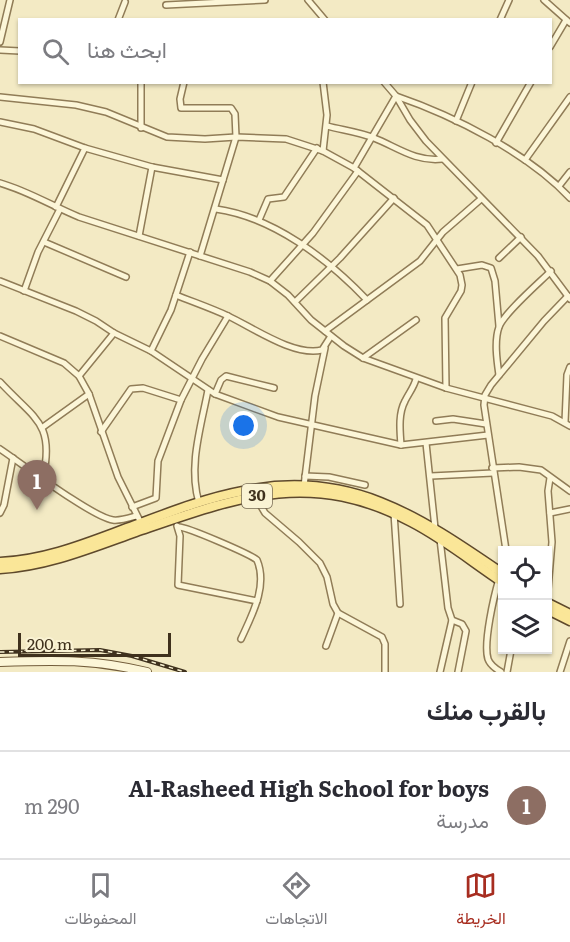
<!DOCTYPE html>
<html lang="ar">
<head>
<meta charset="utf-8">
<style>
  body { margin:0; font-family:Literata,Vazirmatn,serif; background:#f7f7f7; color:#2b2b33; direction:rtl }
  .controls { position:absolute; right:18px; bottom:18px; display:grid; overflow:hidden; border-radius:0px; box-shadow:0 2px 4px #0004 }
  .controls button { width:54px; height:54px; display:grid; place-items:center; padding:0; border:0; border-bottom:2px solid #e1e1e2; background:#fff; color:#2b2b33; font:30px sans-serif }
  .scale { position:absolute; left:18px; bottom:15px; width:153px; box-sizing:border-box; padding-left:6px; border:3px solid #3f311d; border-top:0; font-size:16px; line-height:21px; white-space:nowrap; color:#3f311d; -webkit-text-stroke:4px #faf3d4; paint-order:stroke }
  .you { position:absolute; left:244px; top:426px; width:21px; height:21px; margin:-15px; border:4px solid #fff; border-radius:50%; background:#1a73e8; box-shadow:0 0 0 9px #1a73e833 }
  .badge { display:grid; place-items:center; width:39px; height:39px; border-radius:50%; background:#a72d20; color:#fff; font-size:20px; font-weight:700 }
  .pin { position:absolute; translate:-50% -50px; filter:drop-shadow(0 2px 3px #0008) }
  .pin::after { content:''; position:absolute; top:32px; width:21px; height:18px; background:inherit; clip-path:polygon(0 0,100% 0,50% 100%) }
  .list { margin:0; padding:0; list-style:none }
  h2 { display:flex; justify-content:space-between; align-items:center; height:78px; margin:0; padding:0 24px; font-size:26px }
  h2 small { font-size:20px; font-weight:400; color:#7c7c81 }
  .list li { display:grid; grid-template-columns:39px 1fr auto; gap:18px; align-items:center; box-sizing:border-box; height:108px; padding:0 24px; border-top:2px solid #e1e1e2 }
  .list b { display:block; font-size:22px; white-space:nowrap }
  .list p { margin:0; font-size:20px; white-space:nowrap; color:#7c7c81 }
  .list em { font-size:20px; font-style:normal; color:#7c7c81 }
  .icon { flex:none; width:33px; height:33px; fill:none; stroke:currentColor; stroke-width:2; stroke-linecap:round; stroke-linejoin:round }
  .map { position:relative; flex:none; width:570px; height:672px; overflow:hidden; direction:ltr }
  .search { position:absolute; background:#fff; box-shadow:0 2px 4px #0004; left:18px; right:18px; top:18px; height:66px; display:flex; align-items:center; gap:15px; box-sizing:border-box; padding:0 21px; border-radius:0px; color:#7c7c81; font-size:22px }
  .sheet { height:186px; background:#fff }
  nav { display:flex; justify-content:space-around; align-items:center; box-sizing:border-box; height:84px; border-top:2px solid #e1e1e2; background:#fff; font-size:16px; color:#7c7c81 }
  nav a { display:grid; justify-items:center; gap:3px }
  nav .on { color:#a72d20 }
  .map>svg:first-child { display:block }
</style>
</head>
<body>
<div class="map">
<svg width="570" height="672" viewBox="0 0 570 672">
  <rect width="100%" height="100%" fill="#f3eac4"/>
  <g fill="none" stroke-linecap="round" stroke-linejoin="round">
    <g stroke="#907c57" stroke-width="8">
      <g id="street">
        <polyline points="308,0 325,20"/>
        <polyline points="544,0 570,23"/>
        <polyline points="166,5 265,0"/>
        <polyline points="118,20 125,2"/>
        <polyline points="500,20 509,0"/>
        <polyline points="0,42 10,0"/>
        <polyline points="550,47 566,20"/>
        <polyline points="0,50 20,51"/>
        <polyline points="184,82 180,99 181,108 231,108 235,114 236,137 200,256"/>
        <polyline points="384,82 396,96 410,120 426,141 538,256 570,299"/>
        <polyline points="0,97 76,105 106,112 167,137 205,139 236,137 286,139 323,151 354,168 427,225 460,275 462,285 461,291 445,318 446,388"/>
        <polyline points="456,121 472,82"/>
        <polyline points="0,122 34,129 85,148 152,167 223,180"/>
        <path d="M327 126C342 130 359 132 374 138 397 147 415 162 442 159"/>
        <polyline points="141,128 141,82"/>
        <polyline points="496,143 531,82"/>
        <polyline points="323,151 327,115 323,82"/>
        <polyline points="525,160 570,97"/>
        <path d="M354 168 396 96C454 116 528 153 570 198"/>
        <path d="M0 183C28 191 52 206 79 217L250 272 270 281 288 295 311 320 344 346 363 358 446 388 552 416 570 426"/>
        <polyline points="559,186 570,172"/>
        <polyline points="56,207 85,148"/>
        <path d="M216 209C273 217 328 259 367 300"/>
        <polyline points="259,220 268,199 284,197 317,148"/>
        <polyline points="139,236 152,167"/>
        <polyline points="44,242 126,277"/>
        <polyline points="499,258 521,237"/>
        <polyline points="457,269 482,265 491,268 495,281 499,326"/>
        <polyline points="0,281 76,311 96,321 114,333 151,351 215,394 278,417 401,445 488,435"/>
        <polyline points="270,281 313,233 358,171"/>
        <polyline points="24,291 38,252 60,209"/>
        <path d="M176 295C193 302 211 308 228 316 252 327 294 357 322 350L331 336"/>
        <polyline points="295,302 340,258 394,198"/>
        <polyline points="325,331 420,261 443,232 481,199"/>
        <polyline points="0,336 64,363 79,376 89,394 118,477 141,523"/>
        <polyline points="151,351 171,310 190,252"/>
        <polyline points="363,358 416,320"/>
        <path d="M499 375C497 361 494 341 499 327 503 314 540 282 551 271"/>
        <polyline points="79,376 114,333"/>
        <path d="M0 382C34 419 55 422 43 478"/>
        <polyline points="215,394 221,380 226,376 274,388"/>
        <polyline points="436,421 453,419 486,424"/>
        <polyline points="565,422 567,375 570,367"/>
        <polyline points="43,427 89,394"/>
        <polyline points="101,432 131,389 143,388 181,400"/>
        <polyline points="426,443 435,528"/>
        <path d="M401 445C400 431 398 414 405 401 409 393 414 387 416 379"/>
        <path d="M0 449C21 463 92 517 113 520 120 521 129 518 136 516"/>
        <polyline points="492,468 519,467 541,470 570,491"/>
        <polyline points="305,476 329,477 365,485"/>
        <polyline points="431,476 493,473"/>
        <polyline points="304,486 315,396 325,348"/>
        <polyline points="255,496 265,513 299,542 320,563 327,577 333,604 338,613 382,637 385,644 385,672"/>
        <path d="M199 503C188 466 201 427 208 390"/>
        <polyline points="132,507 156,498 158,461 181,400 202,359 228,316"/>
        <polyline points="0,513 4,505 13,458"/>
        <polyline points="394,513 400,604"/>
        <polyline points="550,513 570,509"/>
        <polyline points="177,526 180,536 178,585 257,601"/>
        <path d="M179 527C187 527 250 554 257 560 268 586 252 615 241 639"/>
        <polyline points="440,539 448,608 452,620 440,672"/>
        <polyline points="506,550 484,405 485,395 491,385 544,321 568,296"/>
        <path d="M499 579C494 596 483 643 488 659 490 665 496 669 501 672"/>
        <polyline points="548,589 552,542 548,491 550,478"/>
        <polyline points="452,620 462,624 466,631 458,672"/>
        <polyline points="326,646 338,613"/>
        <polyline points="507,672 511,650"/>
        <polyline points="560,672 570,641"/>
      </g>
    </g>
    <g stroke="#725c3a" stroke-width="10">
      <path id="secondary" d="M0 662C54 660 95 659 147 672"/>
    </g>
    <g stroke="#5e492c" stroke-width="11">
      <g id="primary">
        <path d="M0 562C48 560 91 541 135 525 170 512 206 498 243 491 349 468 420 517 502 573"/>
        <path d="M0 569C48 566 91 548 136 532 235 498 310 468 411 522 444 539 472 562 502 582"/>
        <polyline points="548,603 570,614"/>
        <polyline points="548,610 570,621"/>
      </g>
    </g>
    <use href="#street" stroke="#fcf6d8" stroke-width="5"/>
    <use href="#secondary" stroke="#fcf6d8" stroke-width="8"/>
    <use href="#primary" stroke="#fae698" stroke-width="8"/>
    <g stroke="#3f311d" stroke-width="4">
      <polyline id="rail" points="0,652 100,650 132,656 185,672"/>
    </g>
    <use href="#rail" stroke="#faf3d4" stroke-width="1.5" stroke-dasharray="4.5" stroke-linecap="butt"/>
  </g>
  <g text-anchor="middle" stroke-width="4.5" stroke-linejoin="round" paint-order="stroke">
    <rect fill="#faf3d4" stroke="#776b54" stroke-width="1.5" x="242" y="484" width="30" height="24" rx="4.5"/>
    <g font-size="15" font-weight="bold" fill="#3f311d">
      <text x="257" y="501">30</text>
    </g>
  </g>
</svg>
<div class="controls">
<button><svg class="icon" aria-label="locate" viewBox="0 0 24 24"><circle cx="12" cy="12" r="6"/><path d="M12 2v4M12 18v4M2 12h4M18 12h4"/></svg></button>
<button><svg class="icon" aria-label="layers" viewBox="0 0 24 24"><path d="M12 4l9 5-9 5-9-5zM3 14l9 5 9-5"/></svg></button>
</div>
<div class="scale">200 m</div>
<div class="you"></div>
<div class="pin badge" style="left:37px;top:510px;background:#8d6e63">1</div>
<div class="search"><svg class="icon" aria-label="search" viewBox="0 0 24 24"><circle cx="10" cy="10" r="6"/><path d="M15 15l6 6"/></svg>ابحث هنا</div>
</div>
<section class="sheet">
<h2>بالقرب منك<small></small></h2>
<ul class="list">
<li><span class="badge" style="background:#8d6e63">1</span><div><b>Al-Rasheed High School for boys</b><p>مدرسة</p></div><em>290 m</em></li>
</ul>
</section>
<nav>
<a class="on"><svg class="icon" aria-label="map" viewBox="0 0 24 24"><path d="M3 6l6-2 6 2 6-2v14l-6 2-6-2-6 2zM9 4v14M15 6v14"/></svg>الخريطة</a>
<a><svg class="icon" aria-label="directions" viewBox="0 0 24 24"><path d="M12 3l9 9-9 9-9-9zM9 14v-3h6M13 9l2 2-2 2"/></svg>الاتجاهات</a>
<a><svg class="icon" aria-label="saved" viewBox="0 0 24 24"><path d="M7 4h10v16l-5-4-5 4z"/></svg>المحفوظات</a>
</nav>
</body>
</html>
